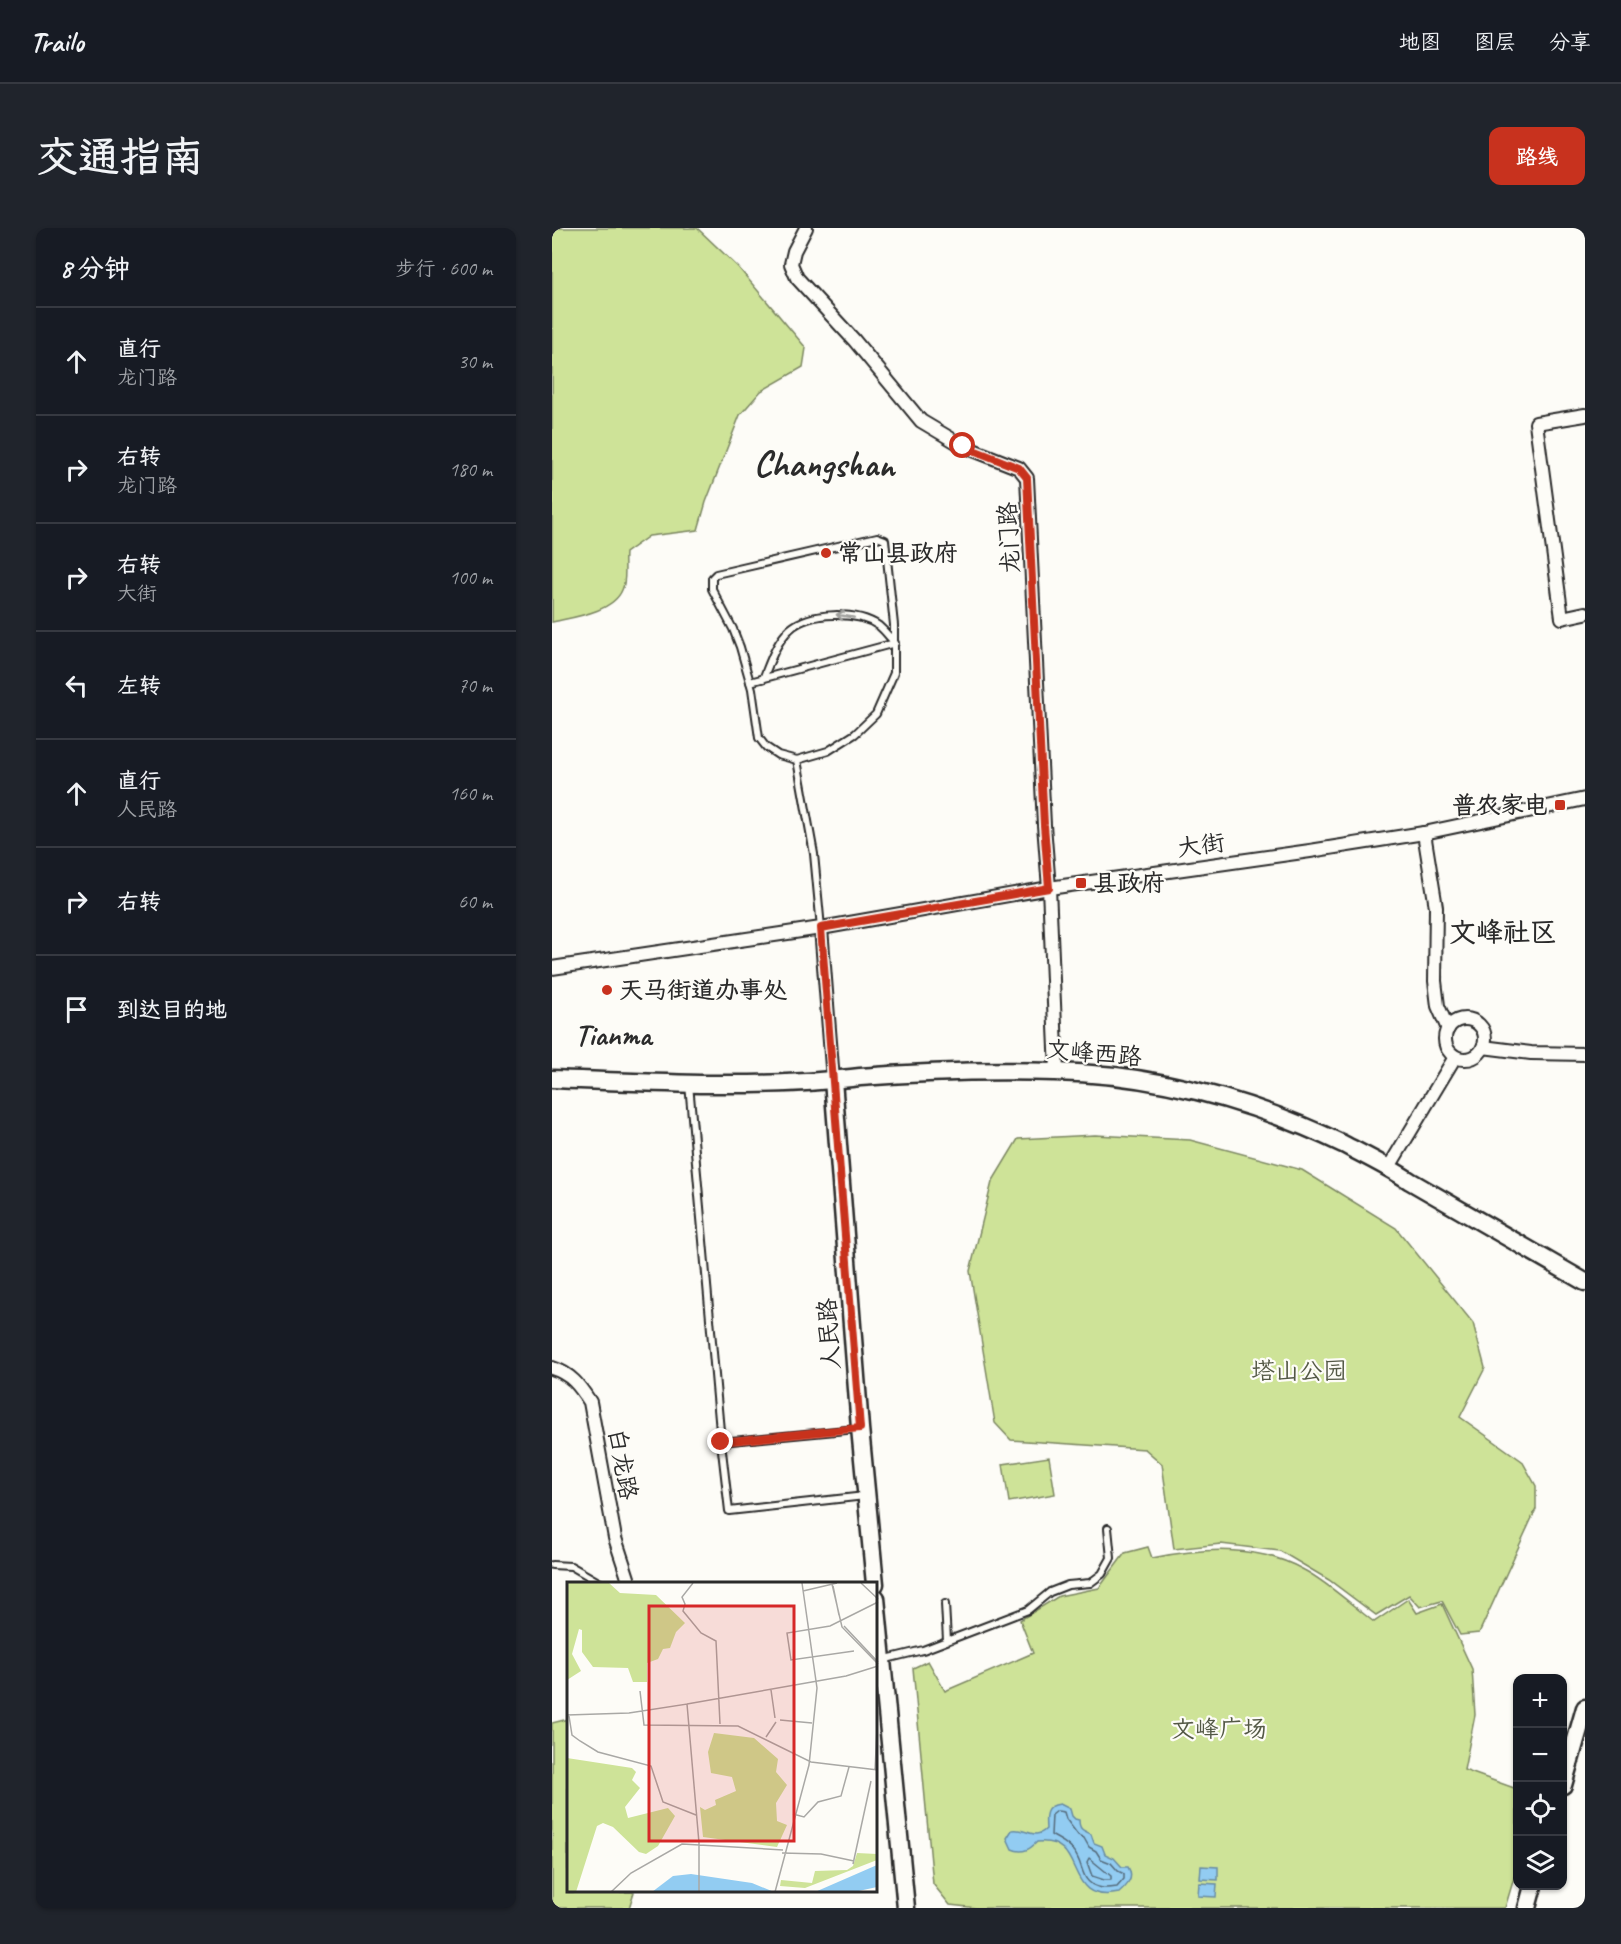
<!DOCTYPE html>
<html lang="zh">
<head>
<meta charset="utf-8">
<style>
  body { margin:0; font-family:Caveat,"LXGW WenKai TC",sans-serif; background:#20242c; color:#f1f3f6 }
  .controls { position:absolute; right:18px; bottom:18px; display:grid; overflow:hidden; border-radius:12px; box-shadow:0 2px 4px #0004 }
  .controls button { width:54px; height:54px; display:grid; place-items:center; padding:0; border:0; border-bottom:2px solid #363941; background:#171b24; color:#f1f3f6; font:30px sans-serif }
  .stop { position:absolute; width:18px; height:18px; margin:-14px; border:4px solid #c8321e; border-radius:50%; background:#fff }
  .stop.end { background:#c8321e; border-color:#fff; box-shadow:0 2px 6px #0008 }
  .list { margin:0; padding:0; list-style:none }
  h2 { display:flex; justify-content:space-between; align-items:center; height:78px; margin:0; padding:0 24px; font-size:26px }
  h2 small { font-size:20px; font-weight:400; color:#9ea1a6 }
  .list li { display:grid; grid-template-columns:39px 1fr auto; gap:18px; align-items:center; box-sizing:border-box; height:108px; padding:0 24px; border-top:2px solid #363941 }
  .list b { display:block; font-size:22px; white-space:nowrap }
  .list p { margin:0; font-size:20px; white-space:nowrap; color:#9ea1a6 }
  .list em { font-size:20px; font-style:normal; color:#9ea1a6 }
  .icon { flex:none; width:33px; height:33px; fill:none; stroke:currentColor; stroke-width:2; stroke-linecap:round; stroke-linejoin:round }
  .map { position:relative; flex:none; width:1033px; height:1680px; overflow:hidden; border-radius:12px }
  header { display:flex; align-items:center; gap:36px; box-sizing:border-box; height:84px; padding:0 30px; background:#171b24; border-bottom:2px solid #363941 }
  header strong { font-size:28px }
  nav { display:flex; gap:33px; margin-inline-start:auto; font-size:21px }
  .intro { display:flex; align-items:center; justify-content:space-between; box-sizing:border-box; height:144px; padding:0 36px }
  h1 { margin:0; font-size:42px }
  .button { padding:15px 27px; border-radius:12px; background:#c8321e; color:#fff; font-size:21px; font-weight:700 }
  main { display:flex; gap:36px; padding:0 36px }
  aside { flex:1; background:#171b24; border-radius:12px; box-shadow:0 2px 4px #0004 }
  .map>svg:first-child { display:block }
</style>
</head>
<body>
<header>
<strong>Trailo</strong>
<nav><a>地图</a><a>图层</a><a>分享</a></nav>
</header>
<div class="intro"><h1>交通指南</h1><a class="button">路线</a></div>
<main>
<aside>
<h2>8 分钟<small>步行 · 600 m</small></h2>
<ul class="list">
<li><svg class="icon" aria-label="ahead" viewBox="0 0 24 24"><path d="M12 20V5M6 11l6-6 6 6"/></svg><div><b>直行</b><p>龙门路</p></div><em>30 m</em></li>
<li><svg class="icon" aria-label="right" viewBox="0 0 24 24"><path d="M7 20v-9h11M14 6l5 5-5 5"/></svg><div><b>右转</b><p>龙门路</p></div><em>180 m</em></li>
<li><svg class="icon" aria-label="right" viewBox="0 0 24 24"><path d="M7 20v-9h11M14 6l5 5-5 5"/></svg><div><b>右转</b><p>大街</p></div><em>100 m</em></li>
<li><svg class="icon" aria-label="left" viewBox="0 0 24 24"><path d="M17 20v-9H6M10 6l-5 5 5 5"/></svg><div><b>左转</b></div><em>70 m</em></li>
<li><svg class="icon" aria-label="ahead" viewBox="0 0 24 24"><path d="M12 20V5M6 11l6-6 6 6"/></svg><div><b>直行</b><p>人民路</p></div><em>160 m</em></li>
<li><svg class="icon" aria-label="right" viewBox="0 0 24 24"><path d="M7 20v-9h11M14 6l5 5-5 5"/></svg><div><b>右转</b></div><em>60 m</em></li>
<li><svg class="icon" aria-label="arrive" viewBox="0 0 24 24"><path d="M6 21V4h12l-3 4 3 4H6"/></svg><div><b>到达目的地</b></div></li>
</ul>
</aside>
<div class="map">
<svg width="1033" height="1680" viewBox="0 0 1033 1680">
  <rect width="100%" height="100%" fill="#fdfcf7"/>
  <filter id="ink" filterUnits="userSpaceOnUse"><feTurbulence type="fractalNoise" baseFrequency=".0167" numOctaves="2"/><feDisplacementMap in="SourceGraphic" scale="12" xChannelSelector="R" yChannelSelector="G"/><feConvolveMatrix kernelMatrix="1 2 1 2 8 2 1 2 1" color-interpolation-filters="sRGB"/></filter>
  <g filter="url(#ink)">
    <g fill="#cee398" stroke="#7c8762" stroke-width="1.5">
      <path d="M0 0H145L186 39 254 120 251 139 209 163 188 187 154 274 146 302 97 308 73 325C72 336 75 353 70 362 61 384 22 389 0 394Z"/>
      <polygon points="543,907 638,912 750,942 844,1000 921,1095 933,1140 908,1189 970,1233 984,1258 984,1281 927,1405 908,1407 890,1373 868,1379 857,1367 824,1387 777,1352 728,1323 669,1316 622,1321 610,1236 593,1221 459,1212 443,1195 418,1043 440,954 466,911"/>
      <polygon points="497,1229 503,1266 457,1274 451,1236"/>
      <path d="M596 1319 600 1330C650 1320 706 1316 752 1342 775 1354 801 1378 822 1394L856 1371 865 1385 890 1376 920 1441 923 1487 912 1542 965 1561V1640L953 1680H425L398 1677 381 1656 361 1440 376 1433 393 1463 481 1425 468 1392 507 1368 547 1360 573 1325Z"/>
      <polygon points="16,1491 16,1664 82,1664 77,1680 0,1680 0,1495"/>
    </g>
    <g fill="#92ccf2" stroke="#698ca2" stroke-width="1.5">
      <path d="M508 1576 518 1581 520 1588 523 1591 527 1592C527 1601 530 1602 539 1606L542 1615 550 1618 553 1626 562 1630 570 1639H576C583 1650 575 1658 567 1665 508 1677 537 1609 485 1614 478 1621 471 1626 460 1621L455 1610 460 1602C474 1599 482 1613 494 1601 493 1588 492 1578 508 1576Z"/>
      <polygon points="649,1638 666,1639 666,1652 648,1651"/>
      <polygon points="647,1655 665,1656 664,1669 646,1668"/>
    </g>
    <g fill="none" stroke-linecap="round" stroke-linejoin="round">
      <g stroke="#546b7b" stroke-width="1.5">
        <path d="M505 1583 512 1584 514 1591 526 1607 532 1610 537 1619 544 1623 549 1631 559 1635 566 1643 572 1646V1651L565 1659C559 1660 552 1661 546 1659 528 1654 532 1636 522 1624 516 1615 507 1612 499 1607L500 1587Z"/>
        <polygon points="537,1630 559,1648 559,1652 552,1652 540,1648 535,1634"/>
      </g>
      <g stroke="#2b2b2b" stroke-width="10">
        <g id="lane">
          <polygon points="325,309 333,312 342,397 342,445 324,486 303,506 276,523 245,532 226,527 214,519 207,510 200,461 188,419 181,401 160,361 160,350 164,346"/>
          <path d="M198 454 343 415C338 410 333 403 327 398 305 383 258 383 238 401 224 414 218 434 211 451"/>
          <polyline points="245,532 262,626 269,700"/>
          <polyline points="137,856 169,1214 177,1283 313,1268"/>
          <polyline points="169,1214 305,1201"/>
          <polyline points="0,1337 19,1338 50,1356"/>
          <polyline points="393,1376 395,1412"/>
          <polyline points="330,1432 371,1422 476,1382 498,1364 516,1357 538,1355 550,1346 559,1330 556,1300"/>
        </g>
      </g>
      <g stroke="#2b2b2b" stroke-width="16">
        <g id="street">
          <polyline points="254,0 242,23 239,36 245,50 302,112 369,193 411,218 467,240 475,250 492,597 497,660 505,844"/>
          <polyline points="1033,187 984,195 1010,390 1033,385"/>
          <polyline points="872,605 884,679 883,753 886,778 896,801"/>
          <polyline points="269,700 497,660 758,623 872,605 1033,571"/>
          <polyline points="0,740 269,700 281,852"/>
          <circle cx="913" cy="811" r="20"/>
          <polyline points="931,819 979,825 1033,826"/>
          <polyline points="837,939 903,829"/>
          <path d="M0 1140C19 1146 27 1157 38 1174L63 1310 78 1356"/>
        </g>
      </g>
      <g stroke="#2b2b2b" stroke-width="21">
        <g id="secondary">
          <path d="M0 851C84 854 170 859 254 854 272 853 290 851 308 849 373 844 438 842 503 844 603 846 701 873 791 916 814 928 837 939 858 953L1033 1054"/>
          <polyline points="281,852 308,1200 323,1356"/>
          <polyline points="324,1370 354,1680"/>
          <polyline points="1011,1557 1033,1480"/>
          <polyline points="975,1680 981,1658"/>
        </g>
      </g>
      <use href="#lane" stroke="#fdfcf7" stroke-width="6"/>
      <use href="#street" stroke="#fdfcf7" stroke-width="12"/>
      <use href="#secondary" stroke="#fdfcf7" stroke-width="16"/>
    </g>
    <defs><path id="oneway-shaft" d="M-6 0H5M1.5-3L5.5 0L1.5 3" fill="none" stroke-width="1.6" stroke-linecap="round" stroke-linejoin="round" transform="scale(1.5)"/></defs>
    <use stroke="#9e9e9b" href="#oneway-shaft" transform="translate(293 388) rotate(-170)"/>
  </g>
  <g fill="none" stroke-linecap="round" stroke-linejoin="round" filter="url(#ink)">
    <polyline stroke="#c8321e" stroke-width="8" points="169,1214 308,1200 269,700 497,660 492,597 475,250 467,240 411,218"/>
  </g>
  <g fill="#c8321e" stroke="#fdfcf7" stroke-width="2">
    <circle cx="274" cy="325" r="6"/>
    <rect x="1002" y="571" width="12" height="12" rx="3"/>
    <rect x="523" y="649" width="12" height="12" rx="3"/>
    <circle cx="55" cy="762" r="6"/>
  </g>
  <g text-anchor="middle" stroke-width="4.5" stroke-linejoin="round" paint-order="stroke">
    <g font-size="24" fill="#2b2b2b" stroke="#fdfcf7">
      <text transform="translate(457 310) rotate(-93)" y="8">龙门路</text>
      <text transform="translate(649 617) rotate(-8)" y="8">大街</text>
      <text transform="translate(542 825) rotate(5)" y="8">文峰西路</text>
      <text transform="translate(277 1106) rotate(-94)" y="8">人民路</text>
      <text transform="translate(71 1236) rotate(80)" y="8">白龙路</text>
    </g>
    <g font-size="24" font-weight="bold" fill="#2b2b2b" stroke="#fdfcf7" text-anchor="start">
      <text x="286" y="333">常山县政府</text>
      <text x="996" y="585" text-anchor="end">普农家电</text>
      <text x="541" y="663">县政府</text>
      <text x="67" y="770">天马街道办事处</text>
    </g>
    <g font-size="24" fill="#545946" stroke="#fdfcf7">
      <text x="747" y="1151">塔山公园</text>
      <text x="667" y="1509">文峰广场</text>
    </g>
    <g font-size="27" font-weight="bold" fill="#2b2b2b" stroke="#fdfcf7">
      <text x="951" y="713">文峰社区</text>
    </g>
    <g font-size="30" font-weight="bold" fill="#2b2b2b" stroke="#fdfcf7">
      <text x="61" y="817">Tianma</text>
    </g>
    <g font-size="36" font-weight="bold" fill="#2b2b2b" stroke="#fdfcf7">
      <text x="272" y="248">Changshan</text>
    </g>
  </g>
  <g transform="translate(15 1354)">
    <rect width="310" height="310" fill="#fdfcf7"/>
    <path d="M0 1H42L53 11 89 13 118 41 109 50 103 66 96 67 91 77 80 81V100H66L61 86 26 85 15 70V48L12 47 5 72 14 89 0 98ZM147 151 187 156 211 177 209 190 220 203 209 221 210 239 220 243 210 265 136 255 133 225 138 228 149 223 148 218 169 209 165 195 144 191 141 170ZM0 176 65 186 69 190 65 198 73 206 58 225 61 236 101 226 108 234 91 264 79 272 72 270 46 245 36 241 30 244 9 310H0ZM290 271 310 272V278L238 306 213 304 214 298 245 301 248 289 280 288 286 284Z" fill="#cee398"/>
    <path d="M310 283V305L287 310H248ZM124 292 185 301 207 310H85L106 294Z" fill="#92ccf2"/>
    <path fill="none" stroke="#a9a8a5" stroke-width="1.5" d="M126 1 115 15 118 22 116 29 134 51 149 59 153 142M294 1 311 17M265 2 275 45 311 82M266 4 272 33M236 9 270 1M277 44 311 80M287 69 224 78 220 51 263 44 311 20M204 108 208 136M73 109 77 143 171 144 244 180 311 188M120 122 279 94 311 84M0 133 62 131 120 122 132 261V310M2 134 5 153 13 159 31 170 84 184 96 220 129 233M213 138 245 141M199 155 209 140M308 188 311 125M226 232 237 235 251 220 274 214 282 185M215 271 254 272 287 279M286 282 304 199M44 310 64 291 115 262 216 268M208 310 242 183 250 106 235 1"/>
    <path fill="#d62828" fill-opacity="0.15" stroke="#d62828" stroke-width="3" d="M82 24H227V259H82Z"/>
    <rect width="310" height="310" fill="none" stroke="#2b2b2b" stroke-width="3"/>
  </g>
</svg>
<div class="controls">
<button>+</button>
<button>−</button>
<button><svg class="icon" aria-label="locate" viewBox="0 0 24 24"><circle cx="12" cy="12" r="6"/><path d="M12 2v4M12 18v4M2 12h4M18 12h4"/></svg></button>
<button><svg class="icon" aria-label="layers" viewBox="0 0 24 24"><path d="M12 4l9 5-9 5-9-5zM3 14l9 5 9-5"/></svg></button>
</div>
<div class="stop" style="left:411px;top:218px"></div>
<div class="stop end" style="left:169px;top:1214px"></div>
</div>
</main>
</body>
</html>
